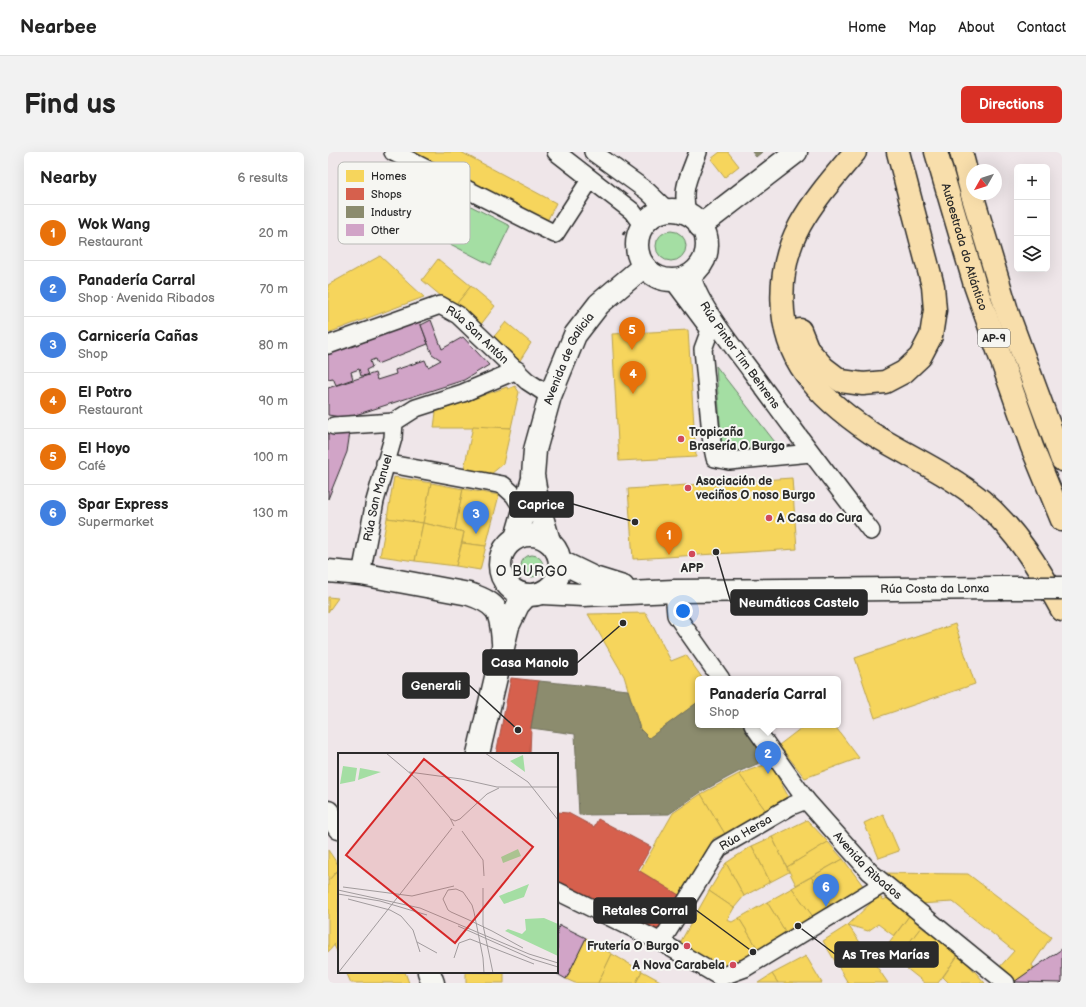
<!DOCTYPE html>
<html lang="en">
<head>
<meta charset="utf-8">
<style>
  body { margin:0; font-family:"Balsamiq Sans",sans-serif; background:#f2f2f2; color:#222 }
  .controls { position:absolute; right:12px; top:12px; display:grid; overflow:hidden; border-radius:6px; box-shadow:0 4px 16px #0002 }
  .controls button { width:36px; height:36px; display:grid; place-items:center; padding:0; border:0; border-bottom:1px solid #e0e0e0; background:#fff; color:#222; font:20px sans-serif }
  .compass { position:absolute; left:638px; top:12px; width:36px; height:36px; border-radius:50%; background:#fff; box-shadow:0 4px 16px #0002; rotate:231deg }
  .you { position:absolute; left:355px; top:459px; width:14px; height:14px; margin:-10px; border:3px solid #fff; border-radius:50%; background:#1a73e8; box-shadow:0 0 0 6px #1a73e833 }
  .badge { display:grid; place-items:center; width:26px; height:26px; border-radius:50%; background:#d93025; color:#fff; font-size:13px; font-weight:700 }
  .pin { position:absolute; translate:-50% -33px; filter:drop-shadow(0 1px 2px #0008) }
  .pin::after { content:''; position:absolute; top:21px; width:14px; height:12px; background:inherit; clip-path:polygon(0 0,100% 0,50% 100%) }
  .popup { position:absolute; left:367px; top:524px; width:146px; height:52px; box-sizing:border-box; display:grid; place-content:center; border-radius:6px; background:#fff; filter:drop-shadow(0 1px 3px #0005); font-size:13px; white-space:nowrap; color:#767676 }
  .popup b { font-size:15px; color:#222 }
  .popup::after { content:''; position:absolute; left:50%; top:100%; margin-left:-8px; border:8px solid transparent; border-top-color:#fff }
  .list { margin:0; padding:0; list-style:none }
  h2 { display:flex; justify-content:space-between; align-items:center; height:52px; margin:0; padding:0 16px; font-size:17px }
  h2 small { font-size:13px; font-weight:400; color:#767676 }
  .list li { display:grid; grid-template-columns:26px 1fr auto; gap:12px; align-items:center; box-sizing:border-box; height:56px; padding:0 16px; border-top:1px solid #e0e0e0 }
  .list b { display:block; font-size:15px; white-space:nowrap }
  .list p { margin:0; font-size:13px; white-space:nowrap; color:#767676 }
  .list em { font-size:13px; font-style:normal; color:#767676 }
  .icon { flex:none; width:22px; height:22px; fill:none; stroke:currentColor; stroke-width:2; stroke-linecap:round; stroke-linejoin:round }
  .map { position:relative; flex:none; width:734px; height:831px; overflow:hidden; border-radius:6px }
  header { display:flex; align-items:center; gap:24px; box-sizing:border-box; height:56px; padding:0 20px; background:#fff; border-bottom:1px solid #e0e0e0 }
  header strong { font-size:19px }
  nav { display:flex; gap:22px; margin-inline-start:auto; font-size:14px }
  .intro { display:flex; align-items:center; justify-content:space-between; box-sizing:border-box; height:96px; padding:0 24px }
  h1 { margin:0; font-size:28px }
  .button { padding:10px 18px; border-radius:6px; background:#d93025; color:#fff; font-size:14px; font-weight:700 }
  main { display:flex; gap:24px; padding:0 24px }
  aside { flex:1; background:#fff; border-radius:6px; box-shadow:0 4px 16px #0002 }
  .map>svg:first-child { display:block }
</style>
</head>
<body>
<header>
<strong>Nearbee</strong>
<nav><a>Home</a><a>Map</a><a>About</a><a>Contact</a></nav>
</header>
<div class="intro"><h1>Find us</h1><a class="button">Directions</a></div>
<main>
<aside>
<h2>Nearby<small>6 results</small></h2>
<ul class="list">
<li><span class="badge" style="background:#e8710a">1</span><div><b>Wok Wang</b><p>Restaurant</p></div><em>20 m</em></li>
<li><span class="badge" style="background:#3f7fe0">2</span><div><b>Panadería Carral</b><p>Shop · Avenida Ribados</p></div><em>70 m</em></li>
<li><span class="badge" style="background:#3f7fe0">3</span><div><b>Carnicería Cañas</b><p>Shop</p></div><em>80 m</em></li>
<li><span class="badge" style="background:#e8710a">4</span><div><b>El Potro</b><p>Restaurant</p></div><em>90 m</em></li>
<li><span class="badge" style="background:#e8710a">5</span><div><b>El Hoyo</b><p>Café</p></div><em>100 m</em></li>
<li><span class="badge" style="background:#3f7fe0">6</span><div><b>Spar Express</b><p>Supermarket</p></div><em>130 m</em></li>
</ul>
</aside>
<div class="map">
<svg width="734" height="831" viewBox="0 0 734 831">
  <rect width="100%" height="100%" fill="#efe6e9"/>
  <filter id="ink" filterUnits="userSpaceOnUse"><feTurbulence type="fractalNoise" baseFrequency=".025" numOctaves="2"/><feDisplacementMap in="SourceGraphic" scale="8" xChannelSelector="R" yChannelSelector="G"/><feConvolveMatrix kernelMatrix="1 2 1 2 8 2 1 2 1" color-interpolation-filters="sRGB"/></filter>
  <g filter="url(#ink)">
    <g fill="#a4dea3" stroke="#688467">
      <polygon points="84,24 182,74 163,113 64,62"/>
      <circle cx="343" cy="94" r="15"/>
      <polygon points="388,214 450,294 394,299"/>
      <circle cx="204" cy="414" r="11"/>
    </g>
    <g fill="#f6d55c" stroke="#b9a24d">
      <polygon points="76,0 133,0 228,51 216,75"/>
      <polygon points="392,0 400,0 411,14 397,25 383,7"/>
      <polygon points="52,104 96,145 0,181 0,133"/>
      <polygon points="110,107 143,134 126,155 94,128"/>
      <polygon points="143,134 167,154 151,175 126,155"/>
      <polygon points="178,170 203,191 191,210 164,187"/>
      <polygon points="360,178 368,305 291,309 284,182"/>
      <polygon points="187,234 191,240 183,276 106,276 108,260 179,235 180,237"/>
      <polygon points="145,274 183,276 175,312 163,322 136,317"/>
      <polygon points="66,325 103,331 95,371 59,366"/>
      <polygon points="464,326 469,397 305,407 300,337"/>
      <polygon points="103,331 135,337 127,378 95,371"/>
      <polygon points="135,337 171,343 158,394 134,391 136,380 127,378"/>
      <polygon points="59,366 95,371 87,409 52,404"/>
      <polygon points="95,371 136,380 128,414 87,409"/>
      <polygon points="134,391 158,394 152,418 128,414"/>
      <polygon points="0,445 10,446 0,460"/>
      <polygon points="318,461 343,509 358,503 375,527 370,527 370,550 321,586 312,577 296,524 260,462"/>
      <polygon points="627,472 647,532 547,566 527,506"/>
      <polygon points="477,573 506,573 531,606 477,626 451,593"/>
      <polygon points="442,611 460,644 438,659 411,622"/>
      <polygon points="411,622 438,659 397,682 373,642"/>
      <polygon points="373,642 397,682 386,686 351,743 312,719 345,661"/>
      <polygon points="555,662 571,699 551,706 536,671"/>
      <polygon points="479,668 500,690 459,715 444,685"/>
      <polygon points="444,685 461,720 442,730 424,694"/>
      <polygon points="500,690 515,707 468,733 459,715"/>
      <polygon points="424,694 442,730 416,744 398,711"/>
      <polygon points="0,698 11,714 11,717 0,729"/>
      <polygon points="515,707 536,735 505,756 483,725"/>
      <polygon points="398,711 416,744 406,756 381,739"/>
      <polygon points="11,717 11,788 0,800 0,729"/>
      <polygon points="553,721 640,722 723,785 704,813 706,816 686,830 669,818 686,799 625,750 590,752"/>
      <polygon points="483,725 505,756 486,766 464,736"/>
      <polygon points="464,736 486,766 460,784 439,750"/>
      <polygon points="381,739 406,756 399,768 404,770 411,766 432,800 391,821 356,801 353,789"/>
      <polygon points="550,744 556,748 559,746 581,764 566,784 550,772 540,779 520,773"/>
      <polygon points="439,750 460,784 432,800 411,766"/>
      <polygon points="581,764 593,775 568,808 557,797"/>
      <polygon points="520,773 560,831 520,831 495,789"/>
      <polygon points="593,775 631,802 610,831 597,831 568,808"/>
      <polygon points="258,786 284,802 270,831 247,831 238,827"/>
      <polygon points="11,788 11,804 6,793"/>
      <polygon points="284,802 314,819 308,831 270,831"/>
      <polygon points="631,802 657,831 621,831 615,825"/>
      <polygon points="478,804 494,831 450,831 444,822"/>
      <polygon points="314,819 336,831 308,831"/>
      <polygon points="18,820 77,820 81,831 23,831"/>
      <polygon points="138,820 176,821 176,831 138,831"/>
      <polygon points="444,822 450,831 430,831"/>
    </g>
    <g fill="#d6604d" stroke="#a35043">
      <polygon points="183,526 211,529 203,576 202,602 168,602"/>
      <polygon points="229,660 240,661 266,675 270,667 323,695 310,718 351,743 325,786 229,736"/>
    </g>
    <g fill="#8c8c6e" stroke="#6f6f5a">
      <polygon points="424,0 434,0 428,5"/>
      <polygon points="211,529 300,538 312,577 321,586 370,550 370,573 415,573 441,607 410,620 373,640 341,662 251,663 247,582 203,576"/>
    </g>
    <g fill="#d1a4c7" stroke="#2b2b2b">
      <polygon points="91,167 100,192 49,212 47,207 42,209 44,215 38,218 40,223 33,224 31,217 23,220 25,227 8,233 5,226 0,227 0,200"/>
      <polygon points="103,168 114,197 135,185 161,213 136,228 18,266 0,263 0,236 47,221 49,228 68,222 67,218 97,208 100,215 113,208 104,202 93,173"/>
      <polygon points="0,279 22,280 19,300 0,347"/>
      <polygon points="232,773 258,786 238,827 226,820 229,820 229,778"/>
      <polygon points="734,797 734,831 686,830 706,816"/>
    </g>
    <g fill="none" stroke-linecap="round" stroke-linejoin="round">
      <g stroke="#2b2b2b" stroke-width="20">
        <g id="street">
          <polyline points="65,0 227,82 262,28"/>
          <polyline points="228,0 304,59 315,74"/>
          <polyline points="265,0 319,39 340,59"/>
          <path d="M360 63C352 37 361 25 370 0"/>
          <path id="s1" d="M364 121C366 147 407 197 423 219 462 273 502 326 543 379"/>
          <polyline points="344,127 382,178 375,197 384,292 387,306 401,309 483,301"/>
          <path id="s2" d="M0 193 112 153 130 163 199 229 222 244"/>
          <polyline points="6,274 66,270"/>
          <polyline points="57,311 175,333 186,343 196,359"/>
          <path id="s3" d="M33 422 47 349 65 286 66 270 88 256 135 241 189 218"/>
          <polyline points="346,439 348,463 393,527"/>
          <path id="s4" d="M425 573 478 648 542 720 678 831"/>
          <polyline points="229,739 333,790 392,825 417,816 555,732"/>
          <path id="s5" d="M333 790 391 696 463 654 478 648"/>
        </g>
      </g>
      <g stroke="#2b2b2b" stroke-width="25">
        <g id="secondary">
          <circle cx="344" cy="93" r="35"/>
          <polyline points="372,74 468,0"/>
          <circle cx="202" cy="413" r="30"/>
          <polyline points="188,386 204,330"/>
          <path id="s6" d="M221 389 209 348 205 323 207 298 222 244 247 183 271 152 316 114"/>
          <polyline points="233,410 266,426 295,435"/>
          <path d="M0 419 33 422 141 442C171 452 173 460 175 490"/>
          <path id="s7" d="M214 441 255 443 346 439 673 436"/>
          <polyline points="150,602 180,474 190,453 198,444"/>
          <polyline points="0,660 11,676"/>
          <polyline points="101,820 105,831"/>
        </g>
      </g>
      <g stroke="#2b2b2b" stroke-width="25">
        <g id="highway">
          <path d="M527 0C508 23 487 46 472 73 448 117 447 180 478 222 493 244 521 266 543 281 580 304 620 321 654 349 689 379 712 418 734 458"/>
          <path id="s8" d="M608 0 647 133 704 295 734 368"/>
          <polyline points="633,0 644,42"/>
          <polyline points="644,42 680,162 734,308"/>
          <polyline points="472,178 480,198 496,216 513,229 535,232 557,230 576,220 592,205 603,184 607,158 605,134 570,0"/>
        </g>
      </g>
      <polyline stroke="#2b2b2b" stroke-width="2.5" stroke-dasharray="4 3" stroke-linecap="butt" points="295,83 298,77"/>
      <use href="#street" stroke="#f6f6f2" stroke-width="17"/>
      <use href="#secondary" stroke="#f6f6f2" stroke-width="22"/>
      <use href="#highway" stroke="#f8deab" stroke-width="22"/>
      <g stroke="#2b2b2b" stroke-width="25" stroke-linecap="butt">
        <polyline id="secondary-bridge" points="673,436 734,436"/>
      </g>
      <use href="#secondary-bridge" stroke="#f6f6f2" stroke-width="22"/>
    </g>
  </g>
  <g fill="#d1495b" stroke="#f6f6f2" stroke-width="1.5">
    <circle cx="353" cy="287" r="4"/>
    <circle cx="360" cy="336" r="4"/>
    <circle cx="441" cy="366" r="4"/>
    <circle cx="364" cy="402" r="4"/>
    <circle cx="359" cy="794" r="4"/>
    <circle cx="405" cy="813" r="4"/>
  </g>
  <g text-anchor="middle" stroke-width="4" stroke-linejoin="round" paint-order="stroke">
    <rect fill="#f6f6f2" stroke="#686867" stroke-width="1" x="650" y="177" width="32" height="18" rx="3"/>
    <g font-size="11" font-weight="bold" fill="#2b2b2b">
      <text x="666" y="190">AP-9</text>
    </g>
    <g font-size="12" fill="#2b2b2b" stroke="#f6f6f2">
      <text dy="4" stroke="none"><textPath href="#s8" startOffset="99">Autoestrada do Atlántico</textPath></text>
      <text dy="4" stroke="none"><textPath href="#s2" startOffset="167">Rúa San Antón</textPath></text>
      <text dy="4" stroke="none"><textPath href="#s1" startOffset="96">Rúa Pintor Tim Behrens</textPath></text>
      <text dy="4" stroke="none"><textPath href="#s6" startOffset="191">Avenida de Galicia</textPath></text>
      <text dy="4" stroke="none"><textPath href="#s3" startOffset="78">Rúa San Manuel</textPath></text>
      <text dy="4" stroke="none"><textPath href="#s7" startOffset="393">Rúa Costa da Lonxa</textPath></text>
      <text dy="4" stroke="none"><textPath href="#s5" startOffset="141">Rúa Hersa</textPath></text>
      <text dy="4" stroke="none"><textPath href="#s4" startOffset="182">Avenida Ribados</textPath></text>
    </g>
    <g font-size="12" font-weight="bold" fill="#2b2b2b" stroke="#f6f6f2" text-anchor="start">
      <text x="361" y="284">Tropicaña<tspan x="361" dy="14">Brasería O Burgo</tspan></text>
      <text x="368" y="333">Asociación de<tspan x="368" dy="14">veciños O noso Burgo</tspan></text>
      <text x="449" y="370">A Casa do Cura</text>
      <text x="364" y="420" text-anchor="middle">APP</text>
      <text x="351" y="798" text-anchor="end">Frutería O Burgo</text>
      <text x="397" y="817" text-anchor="end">A Nova Carabela</text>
    </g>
    <g font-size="14" letter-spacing="1" fill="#2b2b2b" stroke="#f6f6f2">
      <text x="204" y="424">O BURGO</text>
    </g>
  </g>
  <g transform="translate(10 601)">
    <rect width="220" height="220" fill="#efe6e9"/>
    <path d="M185 2 187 19 172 8ZM5 13 19 15 17 28 2 31ZM22 15 43 19 20 27ZM180 96 183 103 165 110 163 104ZM191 131 186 144 166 151 161 143ZM206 165 220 171V203L167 178 170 176 184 181 188 177 187 166Z" fill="#a4dea3"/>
    <path fill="none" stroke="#a19b9d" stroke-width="1" d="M48 0 80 27 112 65 116 73M147 0 190 29 220 67M71 19 123 26 159 34H220M113 66 117 68 122 66 149 41 161 35M124 78 145 107 146 123M5 134 74 143 116 133M145 135V172L155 220M0 137 82 155 191 201 220 210M0 141 42 148 89 162M10 146 52 157 63 163 75 177 82 199M120 173 194 206 220 214M79 189 99 200M116 205 121 190 132 186 196 211M0 220 114 75M146 220 145 205 136 159 134 152 125 139 118 136 110 137 105 146 110 157 113 159 131 167 154 178 185 195"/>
    <path fill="#d62828" fill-opacity="0.15" stroke="#d62828" stroke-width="2" d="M86 6 195 94 117 190 8 102Z"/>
    <rect width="220" height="220" fill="none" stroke="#2b2b2b" stroke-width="2"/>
  </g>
  <rect x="10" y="10" width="132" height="82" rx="6" fill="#f6f6f2" stroke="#b9b9b6" stroke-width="1"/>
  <rect x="18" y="18" width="18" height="12" fill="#f6d55c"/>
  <rect x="18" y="36" width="18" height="12" fill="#d6604d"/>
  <rect x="18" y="54" width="18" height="12" fill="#8c8c6e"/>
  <rect x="18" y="72" width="18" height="12" fill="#d1a4c7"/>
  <g font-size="11" fill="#2b2b2b">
    <text x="43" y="28">Homes</text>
    <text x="43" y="46">Shops</text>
    <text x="43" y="64">Industry</text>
    <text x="43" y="82">Other</text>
  </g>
  <path fill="none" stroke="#2b2b2b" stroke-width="1.5" d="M307 370L245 352M388 400L403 451M295 471L249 511M190 578L141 533M425 800L368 758M470 774L507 802"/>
  <g fill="#2b2b2b" stroke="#f6f6f2" stroke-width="1.5">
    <circle cx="307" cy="370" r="4"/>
    <circle cx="388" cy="400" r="4"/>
    <circle cx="295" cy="471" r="4"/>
    <circle cx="190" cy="578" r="4"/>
    <circle cx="425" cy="800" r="4"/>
    <circle cx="470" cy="774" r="4"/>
  </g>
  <g fill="#2b2b2b" stroke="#2b2b2b" stroke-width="1.5">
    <rect x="182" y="340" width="63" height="25" rx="4"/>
    <rect x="403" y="438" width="136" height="25" rx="4"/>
    <rect x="155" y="498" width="94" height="25" rx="4"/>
    <rect x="75" y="521" width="66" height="25" rx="4"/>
    <rect x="266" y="746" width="102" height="25" rx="4"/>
    <rect x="507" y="790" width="103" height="25" rx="4"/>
  </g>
  <g font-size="13" text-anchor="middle" font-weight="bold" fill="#fff">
    <text x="213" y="357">Caprice</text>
    <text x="471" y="455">Neumáticos Castelo</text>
    <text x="202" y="515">Casa Manolo</text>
    <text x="108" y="538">Generali</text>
    <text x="317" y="763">Retales Corral</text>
    <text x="558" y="807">As Tres Marías</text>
  </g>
</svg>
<div class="controls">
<button>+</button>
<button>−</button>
<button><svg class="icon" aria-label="layers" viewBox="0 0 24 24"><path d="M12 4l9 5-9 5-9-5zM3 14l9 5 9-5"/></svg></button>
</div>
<svg class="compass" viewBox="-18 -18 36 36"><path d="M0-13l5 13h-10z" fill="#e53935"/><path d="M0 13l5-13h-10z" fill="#767676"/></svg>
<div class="you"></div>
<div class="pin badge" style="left:341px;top:403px;background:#e8710a">1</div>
<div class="pin badge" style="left:440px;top:622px;background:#3f7fe0">2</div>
<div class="popup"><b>Panadería Carral</b>Shop</div>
<div class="pin badge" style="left:148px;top:382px;background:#3f7fe0">3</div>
<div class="pin badge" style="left:305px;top:242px;background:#e8710a">4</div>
<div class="pin badge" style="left:304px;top:198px;background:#e8710a">5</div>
<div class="pin badge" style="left:498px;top:755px;background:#3f7fe0">6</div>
</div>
</main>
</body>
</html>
